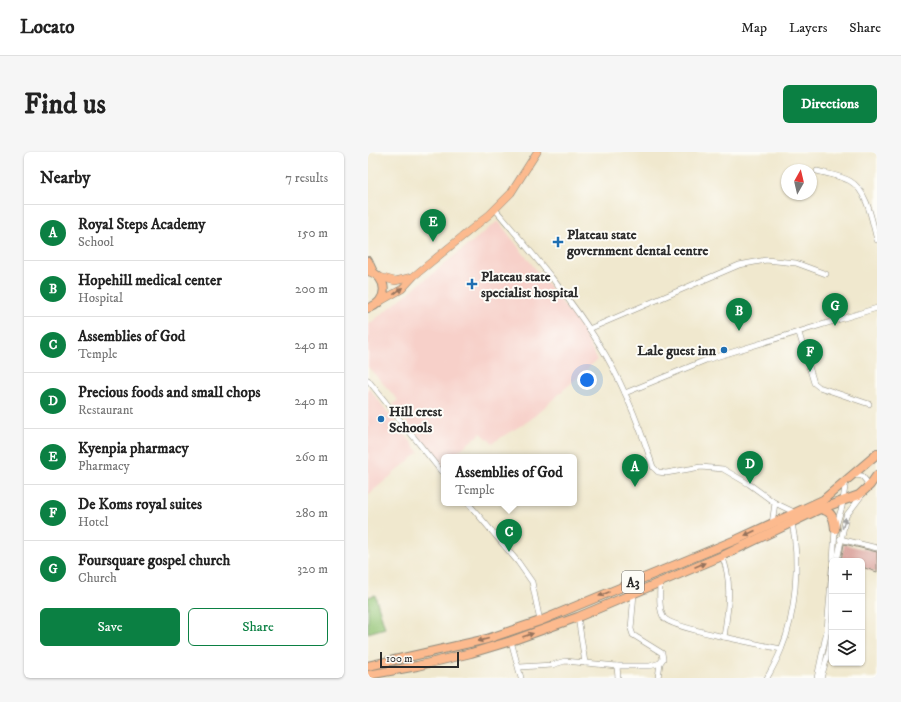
<!DOCTYPE html>
<html lang="en">
<head>
<meta charset="utf-8">
<style>
  body { margin:0; font-family:"IM FELL DW Pica",serif; background:#f6f6f6; color:#222 }
  .controls { position:absolute; right:12px; bottom:12px; display:grid; overflow:hidden; border-radius:6px; box-shadow:0 1px 3px #0004 }
  .controls button { width:36px; height:36px; display:grid; place-items:center; padding:0; border:0; border-bottom:1px solid #e0e0e0; background:#fff; color:#222; font:20px sans-serif }
  .compass { position:absolute; left:413px; top:12px; width:36px; height:36px; border-radius:50%; background:#fff; box-shadow:0 1px 3px #0004; rotate:8deg }
  .scale { position:absolute; left:12px; bottom:10px; width:79px; box-sizing:border-box; padding-left:4px; border:2px solid #2b2b2b; border-top:0; font-size:11px; line-height:14px; white-space:nowrap; color:#2b2b2b; -webkit-text-stroke:3px #fdfcf7; paint-order:stroke }
  .you { position:absolute; left:219px; top:228px; width:14px; height:14px; margin:-10px; border:3px solid #fff; border-radius:50%; background:#1a73e8; box-shadow:0 0 0 6px #1a73e833 }
  .badge { display:grid; place-items:center; width:26px; height:26px; border-radius:50%; background:#0b8043; color:#fff; font-size:13px; font-weight:700 }
  .pin { position:absolute; translate:-50% -33px; filter:drop-shadow(0 1px 2px #0008) }
  .pin::after { content:''; position:absolute; top:21px; width:14px; height:12px; background:inherit; clip-path:polygon(0 0,100% 0,50% 100%) }
  .popup { position:absolute; left:73px; top:302px; width:136px; height:52px; box-sizing:border-box; display:grid; place-content:center; border-radius:6px; background:#fff; filter:drop-shadow(0 1px 3px #0005); font-size:13px; white-space:nowrap; color:#767676 }
  .popup b { font-size:15px; color:#222 }
  .popup::after { content:''; position:absolute; left:50%; top:100%; margin-left:-8px; border:8px solid transparent; border-top-color:#fff }
  .list { margin:0; padding:0; list-style:none }
  h2 { display:flex; justify-content:space-between; align-items:center; height:52px; margin:0; padding:0 16px; font-size:17px }
  h2 small { font-size:13px; font-weight:400; color:#767676 }
  .list li { display:grid; grid-template-columns:26px 1fr auto; gap:12px; align-items:center; box-sizing:border-box; height:56px; padding:0 16px; border-top:1px solid #e0e0e0 }
  .list b { display:block; font-size:15px; white-space:nowrap }
  .list p { margin:0; font-size:13px; white-space:nowrap; color:#767676 }
  .list em { font-size:13px; font-style:normal; color:#767676 }
  .actions { display:flex; gap:8px; padding:12px 16px }
  .actions a { flex:1; padding:9px 0; border:1px solid #0b8043; border-radius:6px; text-align:center; font-size:14px; color:#0b8043 }
  .actions .main { background:#0b8043; color:#fff }
  .icon { flex:none; width:22px; height:22px; fill:none; stroke:currentColor; stroke-width:2; stroke-linecap:round; stroke-linejoin:round }
  .map { position:relative; flex:none; width:509px; height:526px; overflow:hidden; border-radius:6px }
  header { display:flex; align-items:center; gap:24px; box-sizing:border-box; height:56px; padding:0 20px; background:#fff; border-bottom:1px solid #e0e0e0 }
  header strong { font-size:19px }
  nav { display:flex; gap:22px; margin-inline-start:auto; font-size:14px }
  .intro { display:flex; align-items:center; justify-content:space-between; box-sizing:border-box; height:96px; padding:0 24px }
  h1 { margin:0; font-size:28px }
  .button { padding:10px 18px; border-radius:6px; background:#0b8043; color:#fff; font-size:14px; font-weight:700 }
  main { display:flex; gap:24px; padding:0 24px }
  aside { flex:1; background:#fff; border-radius:6px; box-shadow:0 1px 3px #0004 }
  .map>svg:first-child { display:block }
</style>
</head>
<body>
<header>
<strong>Locato</strong>
<nav><a>Map</a><a>Layers</a><a>Share</a></nav>
</header>
<div class="intro"><h1>Find us</h1><a class="button">Directions</a></div>
<main>
<aside>
<h2>Nearby<small>7 results</small></h2>
<ul class="list">
<li><span class="badge">A</span><div><b>Royal Steps Academy</b><p>School</p></div><em>150 m</em></li>
<li><span class="badge">B</span><div><b>Hopehill medical center</b><p>Hospital</p></div><em>200 m</em></li>
<li><span class="badge">C</span><div><b>Assemblies of God</b><p>Temple</p></div><em>240 m</em></li>
<li><span class="badge">D</span><div><b>Precious foods and small chops</b><p>Restaurant</p></div><em>240 m</em></li>
<li><span class="badge">E</span><div><b>Kyenpia pharmacy</b><p>Pharmacy</p></div><em>260 m</em></li>
<li><span class="badge">F</span><div><b>De Koms royal suites</b><p>Hotel</p></div><em>280 m</em></li>
<li><span class="badge">G</span><div><b>Foursquare gospel church</b><p>Church</p></div><em>320 m</em></li>
</ul>
<div class="actions"><a class="main">Save</a><a>Share</a></div>
</aside>
<div class="map">
<svg width="509" height="526" viewBox="0 0 509 526">
  <rect width="100%" height="100%" fill="#fdfcf7"/>
  <filter id="ink" filterUnits="userSpaceOnUse"><feTurbulence type="fractalNoise" baseFrequency=".025" numOctaves="2"/><feDisplacementMap in="SourceGraphic" scale="8" xChannelSelector="R" yChannelSelector="G"/><feConvolveMatrix kernelMatrix="1 2 1 2 8 2 1 2 1" color-interpolation-filters="sRGB"/></filter>
  <filter id="wash" filterUnits="userSpaceOnUse"><feTurbulence type="fractalNoise" baseFrequency=".012" numOctaves="4" result="noise"/><feDisplacementMap in="SourceGraphic" scale="16" xChannelSelector="R" yChannelSelector="G"/><feGaussianBlur stdDeviation="0.9" result="paint"/><feColorMatrix in="noise" values="0 0 0 0 0 0 0 0 0 0 0 0 0 0 0 0 0 1.4 0 .05"/><feComposite in="paint" operator="in"/></filter>
  <g filter="url(#wash)">
    <rect width="100%" height="100%" fill="#f0e8ce"/>
    <g fill="#f7d0c9">
      <polygon points="130,69 213,175 229,208 162,268 124,291 113,281 83,305 76,305 76,311 73,314 25,252 30,248 0,215 0,173"/>
      <polygon points="0,235 51,300 0,343"/>
    </g>
    <polygon fill="#93c474" stroke="#5f7850" points="7,443 17,476 0,481 0,445"/>
    <g id="blocks">
      <polygon fill="#dba59f" points="476,392 509,400 509,420 494,415 494,409 473,408"/>
    </g>
  </g>
  <g filter="url(#ink)">
    <use href="#blocks" fill-opacity="0" stroke="#8e8a7c" stroke-width="1"/>
    <g fill="none" stroke-linecap="round" stroke-linejoin="round">
      <g stroke="#8e8a7c" stroke-width="6">
        <g id="minor">
          <path d="M449 19C460 22 473 24 482 29 500 39 504 70 509 88"/>
          <path d="M127 57C164 101 201 144 231 192 255 230 271 272 285 315L290 320 298 321 333 315 355 317 381 332 407 351 428 361"/>
          <polyline points="221,177 371,113 398,108 428,111 458,122"/>
          <polyline points="431,181 446,231 451,235 501,252"/>
          <polyline points="0,228 76,323"/>
          <polyline points="257,241 338,208 509,156"/>
          <polyline points="486,323 494,324 499,330 498,336"/>
          <polyline points="100,351 150,410 164,430 172,469"/>
          <polyline points="404,372 407,351"/>
          <polyline points="472,387 509,396"/>
          <path d="M354 404C365 429 360 458 356 485L413 497"/>
          <polyline points="465,409 467,377 474,355 478,328"/>
          <polyline points="469,409 478,364 494,343"/>
          <path d="M292 429C292 439 290 458 296 466 303 474 344 482 356 485"/>
          <polyline points="266,441 263,477 265,483 294,501 295,507 292,511"/>
          <polyline points="210,465 217,511"/>
          <polyline points="143,489 153,526"/>
          <polyline points="249,514 250,526"/>
          <polyline points="152,515 184,513 197,509 249,514 282,514 292,511 290,526"/>
          <path d="M399 526C404 517 409 508 413 498 428 463 432 408 424 371"/>
          <polyline points="449,526 459,478 464,416"/>
          <polyline points="453,526 461,499 464,477"/>
        </g>
      </g>
      <g stroke="#8e8a7c" stroke-width="8">
        <g id="major">
          <polyline points="12,125 27,129 44,125"/>
          <polyline points="11,150 34,137 46,124 122,62 143,41 169,0"/>
        </g>
      </g>
      <g stroke="#8e8a7c" stroke-width="10">
        <g id="highway">
          <polyline points="0,109 5,120"/>
          <path d="M0 119C21 124 21 151 0 156"/>
          <path d="M452 357C464 359 466 366 467 377"/>
          <polyline points="0,514 119,487 172,469 370,387 455,348 509,302"/>
          <polyline points="0,523 49,514 103,501 143,489 210,465 354,404 452,357 491,343 502,333 509,323"/>
        </g>
      </g>
      <use href="#minor" stroke="#fff" stroke-width="5"/>
      <use href="#major" stroke="#fcba8e" stroke-width="7"/>
      <use href="#highway" stroke="#fcba8e" stroke-width="8"/>
    </g>
    <defs><path id="oneway-solid" d="M-6-.8H1V-3.2L6.5 0L1 3.2V.8H-6Z"/></defs>
    <g fill="#94725c">
      <use href="#oneway-solid" transform="translate(30 139) rotate(-38)"/>
      <use href="#oneway-solid" transform="translate(382 381) rotate(156)"/>
      <use href="#oneway-solid" transform="translate(332 413) rotate(-23)"/>
      <use href="#oneway-solid" transform="translate(236 442) rotate(157)"/>
      <use href="#oneway-solid" transform="translate(160 483) rotate(-19)"/>
      <use href="#oneway-solid" transform="translate(115 488) rotate(165)"/>
    </g>
    <use fill="#a0a0a0" href="#oneway-solid" transform="translate(476 371) rotate(-74)"/>
  </g>
  <g fill="#1f6fb2" stroke="#fdfcf7" stroke-width="1.5">
    <path d="M188 84h4v4h4v4h-4v4h-4v-4h-4v-4h4z"/>
    <path d="M102 126h4v4h4v4h-4v4h-4v-4h-4v-4h4z"/>
    <circle cx="356" cy="198" r="4"/>
    <circle cx="13" cy="267" r="4"/>
  </g>
  <g text-anchor="middle" stroke-width="4" stroke-linejoin="round" paint-order="stroke">
    <rect fill="#fdfcf7" stroke="#6a6a68" stroke-width="1" x="254" y="419" width="22" height="22" rx="3"/>
    <g font-size="13" font-weight="bold" fill="#2b2b2b">
      <text x="265" y="435">A3</text>
    </g>
    <g font-size="14" font-weight="bold" fill="#2b2b2b" stroke="#fdfcf7" text-anchor="start">
      <text x="199" y="87">Plateau state<tspan x="199" dy="16">government dental centre</tspan></text>
      <text x="113" y="129">Plateau state<tspan x="113" dy="16">specialist hospital</tspan></text>
      <text x="348" y="203" text-anchor="end">Lale guest inn</text>
      <text x="21" y="264">Hill crest<tspan x="21" dy="16">Schools</tspan></text>
    </g>
  </g>
</svg>
<div class="controls">
<button>+</button>
<button>−</button>
<button><svg class="icon" aria-label="layers" viewBox="0 0 24 24"><path d="M12 4l9 5-9 5-9-5zM3 14l9 5 9-5"/></svg></button>
</div>
<svg class="compass" viewBox="-18 -18 36 36"><path d="M0-13l5 13h-10z" fill="#e53935"/><path d="M0 13l5-13h-10z" fill="#767676"/></svg>
<div class="scale">100 m</div>
<div class="you"></div>
<div class="pin badge" style="left:267px;top:335px">A</div>
<div class="pin badge" style="left:371px;top:179px">B</div>
<div class="pin badge" style="left:141px;top:400px">C</div>
<div class="popup"><b>Assemblies of God</b>Temple</div>
<div class="pin badge" style="left:382px;top:332px">D</div>
<div class="pin badge" style="left:65px;top:90px">E</div>
<div class="pin badge" style="left:442px;top:220px">F</div>
<div class="pin badge" style="left:467px;top:174px">G</div>
</div>
</main>
</body>
</html>
